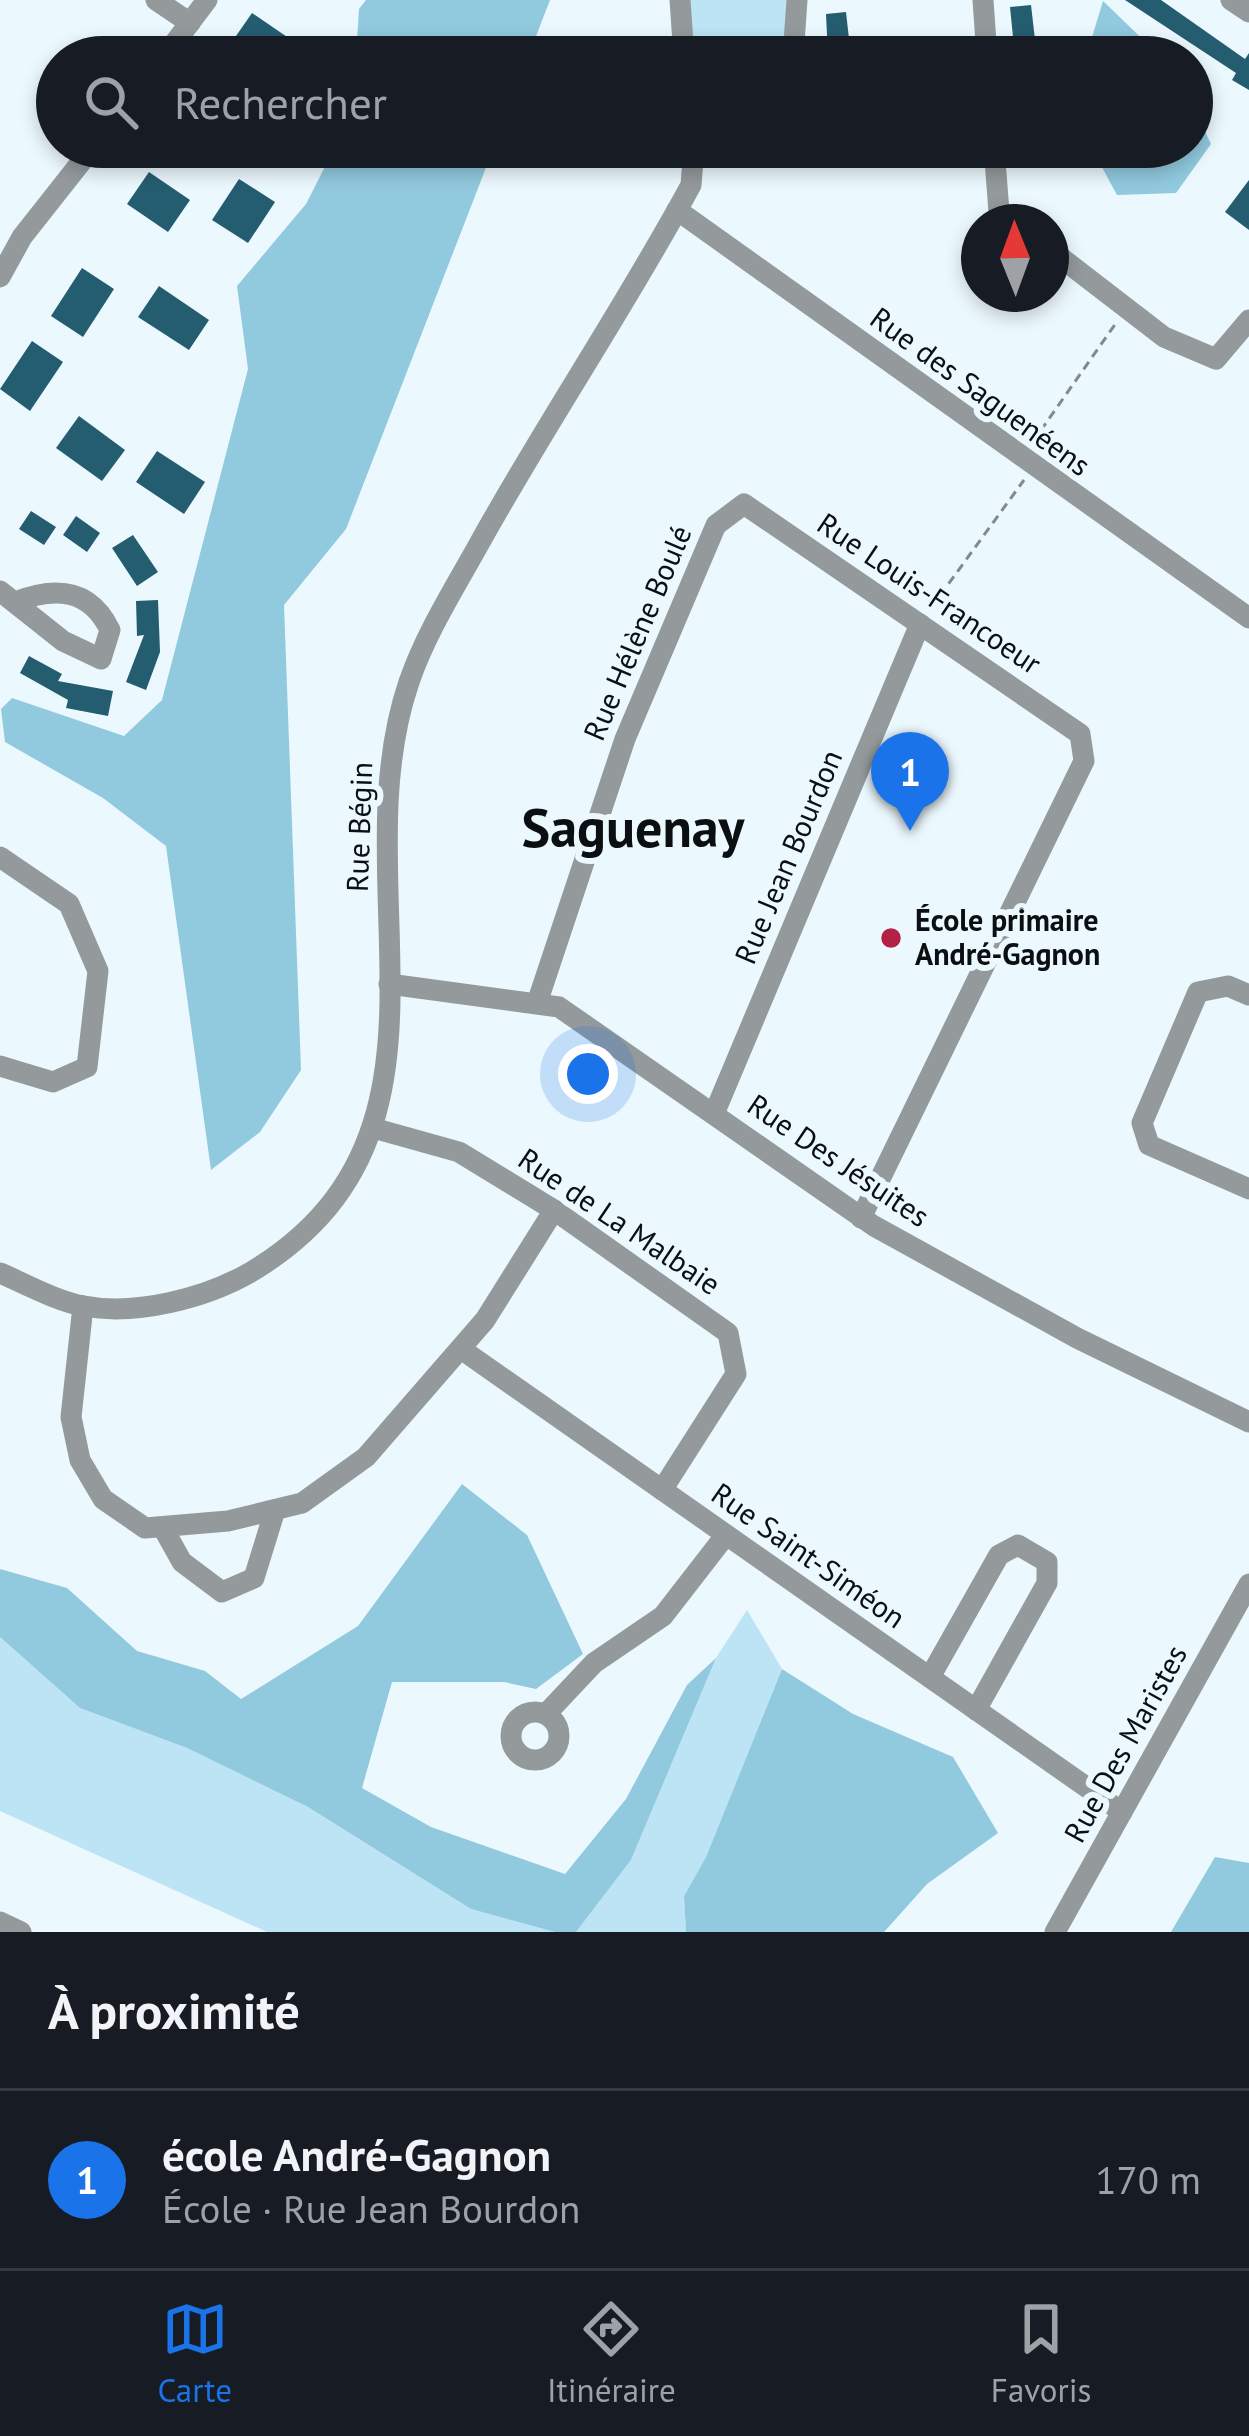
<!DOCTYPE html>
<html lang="fr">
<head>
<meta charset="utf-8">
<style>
  body { margin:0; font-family:"PT Sans",sans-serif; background:#242831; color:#f1f3f6 }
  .compass { position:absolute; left:961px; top:204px; width:108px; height:108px; border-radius:50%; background:#171b24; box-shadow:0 6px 18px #0003; rotate:359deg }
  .you { position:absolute; left:588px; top:1074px; width:42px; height:42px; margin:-30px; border:9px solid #fff; border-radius:50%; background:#1a73e8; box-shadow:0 0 0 18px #1a73e833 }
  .badge { display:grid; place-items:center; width:78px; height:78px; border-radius:50%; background:#1a73e8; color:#fff; font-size:39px; font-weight:700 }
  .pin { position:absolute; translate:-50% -99px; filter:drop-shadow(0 3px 6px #0008) }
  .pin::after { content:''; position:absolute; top:63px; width:42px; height:36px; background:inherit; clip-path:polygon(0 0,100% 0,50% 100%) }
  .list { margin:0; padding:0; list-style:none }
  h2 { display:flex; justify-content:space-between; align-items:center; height:156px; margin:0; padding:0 48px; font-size:51px }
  h2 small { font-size:39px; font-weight:400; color:#9ea1a6 }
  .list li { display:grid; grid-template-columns:78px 1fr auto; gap:36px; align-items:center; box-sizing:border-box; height:180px; padding:0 48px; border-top:3px solid #363941 }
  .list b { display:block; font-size:45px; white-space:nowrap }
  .list p { margin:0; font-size:39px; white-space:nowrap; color:#9ea1a6 }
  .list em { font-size:39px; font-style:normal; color:#9ea1a6 }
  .icon { flex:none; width:66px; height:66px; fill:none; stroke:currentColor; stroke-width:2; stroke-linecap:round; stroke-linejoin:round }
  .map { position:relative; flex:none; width:1249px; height:1932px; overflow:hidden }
  .search { position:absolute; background:#171b24; box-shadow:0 6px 18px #0003; left:36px; right:36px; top:36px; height:132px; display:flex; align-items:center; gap:30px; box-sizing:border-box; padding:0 42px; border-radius:66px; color:#9ea1a6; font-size:45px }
  .sheet { height:336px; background:#171b24 }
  nav { display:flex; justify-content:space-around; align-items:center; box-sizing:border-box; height:168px; border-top:3px solid #363941; background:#171b24; font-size:33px; color:#9ea1a6 }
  nav a { display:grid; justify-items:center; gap:6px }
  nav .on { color:#1a73e8 }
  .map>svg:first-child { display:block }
</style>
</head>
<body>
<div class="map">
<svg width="1249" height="1932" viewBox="0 0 1249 1932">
  <rect width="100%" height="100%" fill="#ebf8fd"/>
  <g fill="#bce4f4">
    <polygon points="680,0 797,0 793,57 684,57"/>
    <polygon points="747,1610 782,1669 706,1857 684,1896 686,1932 576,1932 631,1860 716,1658"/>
    <polygon points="0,1637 80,1708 187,1748 308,1807 471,1909 555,1932 267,1932 0,1811"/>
  </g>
  <g fill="#91c9de">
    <polygon points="366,0 550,0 528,57 356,57 359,9"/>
    <polygon points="1103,1 1161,57 1086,57"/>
    <polygon points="1192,105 1211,144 1176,193 1117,195 1091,147 1192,147"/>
    <polygon points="335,147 494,147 346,529 284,605 301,1070 260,1132 211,1170 166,846 103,798 5,742 1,709 12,698 124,736 162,700 248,369 237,286 306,204"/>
    <polygon points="462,1484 527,1535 583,1654 536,1689 504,1682 392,1682 362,1788 431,1827 565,1874 626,1799 687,1685 716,1658 631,1860 576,1932 555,1932 471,1909 308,1807 187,1748 80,1708 0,1637 0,1569 67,1588 137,1651 205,1671 241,1699 358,1626"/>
    <polygon points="782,1669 853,1714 953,1757 998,1833 927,1884 884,1932 686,1932 684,1896 706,1857"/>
    <polygon points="1215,1857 1249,1863 1249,1932 1171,1932"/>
  </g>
  <g fill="#255d70">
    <polygon points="1125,0 1161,0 1245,59 1249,53 1249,90 1232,80 1236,73"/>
    <polygon points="1031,5 1037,57 1015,57 1010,7"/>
    <polygon points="846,12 851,57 828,57 826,14"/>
    <polygon points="252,13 293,41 282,57 246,57 229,46"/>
    <polygon points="149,172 190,200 168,232 127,204"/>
    <polygon points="239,179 275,202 248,243 212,220"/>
    <polygon points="1249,180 1249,230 1225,212"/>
    <polygon points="82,268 114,289 83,337 51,316"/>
    <polygon points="159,286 209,320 189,350 138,317"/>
    <polygon points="32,341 63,362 30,411 0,389"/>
    <polygon points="79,416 125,450 102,481 56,448"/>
    <polygon points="157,451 205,482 184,514 136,482"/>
    <polygon points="31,511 56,527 44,545 19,529"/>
    <polygon points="76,516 100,533 87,552 63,535"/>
    <polygon points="133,535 158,572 137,586 112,548"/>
    <polygon points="158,600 160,652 146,690 126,682 144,635 137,636 136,601"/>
    <polygon points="29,656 62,674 58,681 113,691 108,716 66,708 68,700 20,673"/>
  </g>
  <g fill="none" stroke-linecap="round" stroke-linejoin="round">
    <g stroke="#818a8e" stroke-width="3" stroke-dasharray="9 6" stroke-linecap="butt">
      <polyline points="1032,443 1116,323"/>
      <polyline points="931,608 1024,480"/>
    </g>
    <g stroke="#94999b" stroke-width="21">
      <polyline points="156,0 190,23"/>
      <polyline points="680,0 684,57"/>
      <polyline points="983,0 987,57"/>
      <polyline points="1231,0 1249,12"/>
      <polyline points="164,57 207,0"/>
      <polyline points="793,57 797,0"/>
      <polyline points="994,147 999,212 1013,222"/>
      <polyline points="677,210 1249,618"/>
      <polyline points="1051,250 1164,337 1216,359 1249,320"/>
      <polyline points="0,277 22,237 93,147"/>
      <path d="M0 591 63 641 101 659 110 630C90 589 56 586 15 602"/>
      <polyline points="0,857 69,904 98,971 87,1067 53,1082 0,1066"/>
      <polyline points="389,984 559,1007 874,1226 1077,1338 1249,1422"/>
      <polyline points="1249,995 1228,986 1198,992 1142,1123 1149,1145 1249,1189"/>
      <polyline points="537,1003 625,739 716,525 744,504 1080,734 1084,761 861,1218"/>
      <polyline points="714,1114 920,624"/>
      <polyline points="373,1128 459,1152 554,1210 728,1333 736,1374 662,1490"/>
      <path d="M0 1273C26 1284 56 1301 84 1306 136 1316 206 1298 251 1272 481 1134 339 887 409 682 426 633 454 589 479 544 546 423 625 307 691 185L694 147"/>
      <polyline points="83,1306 71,1417 80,1460 103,1499 145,1528 228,1521 302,1503 366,1457 485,1320 554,1210"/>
      <polyline points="461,1349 1122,1812"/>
      <polyline points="163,1528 182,1562 222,1592 254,1578 275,1510"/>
      <polyline points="930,1677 999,1555 1018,1545 1047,1562 1047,1583 976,1710"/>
      <circle cx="535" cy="1736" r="24"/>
      <polyline points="546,1714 594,1663 663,1616 725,1536"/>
      <polyline points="0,1922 21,1932"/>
      <polyline points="1055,1932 1249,1584"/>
    </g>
  </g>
  <circle fill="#b32146" stroke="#ebf8fd" stroke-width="4.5" cx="891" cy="938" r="12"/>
  <g text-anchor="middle" stroke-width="12" stroke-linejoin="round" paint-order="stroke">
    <g font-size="30" fill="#0b0f11" stroke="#ebf8fd">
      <text transform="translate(980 392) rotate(36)" y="10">Rue des Saguenéens</text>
      <text transform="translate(929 594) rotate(34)" y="10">Rue Louis-Francoeur</text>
      <text transform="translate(638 633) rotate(-67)" y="10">Rue Hélène Boulé</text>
      <text transform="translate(360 827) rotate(-88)" y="10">Rue Bégin</text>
      <text transform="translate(789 857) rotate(-67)" y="10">Rue Jean Bourdon</text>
      <text transform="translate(838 1161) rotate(34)" y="10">Rue Des Jésuites</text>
      <text transform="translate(619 1222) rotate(34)" y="10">Rue de La Malbaie</text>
      <text transform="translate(808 1556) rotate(35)" y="10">Rue Saint-Siméon</text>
      <text transform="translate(1126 1744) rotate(-61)" y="10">Rue Des Maristes</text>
    </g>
    <g font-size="30" font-weight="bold" fill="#0b0f11" stroke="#ebf8fd" text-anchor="start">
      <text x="915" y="931">École primaire<tspan x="915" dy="34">André-Gagnon</tspan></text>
    </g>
    <g font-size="54" font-weight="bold" fill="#0b0f11" stroke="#ebf8fd">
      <text x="633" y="847">Saguenay</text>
    </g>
  </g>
</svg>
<svg class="compass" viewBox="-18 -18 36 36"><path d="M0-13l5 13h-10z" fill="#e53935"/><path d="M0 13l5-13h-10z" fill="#9ea1a6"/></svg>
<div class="you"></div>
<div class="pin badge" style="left:910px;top:831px">1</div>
<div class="search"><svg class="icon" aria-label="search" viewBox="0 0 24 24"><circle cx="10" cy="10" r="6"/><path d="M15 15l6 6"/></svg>Rechercher</div>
</div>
<section class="sheet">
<h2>À proximité<small></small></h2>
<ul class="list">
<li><span class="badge">1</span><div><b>école André-Gagnon</b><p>École · Rue Jean Bourdon</p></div><em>170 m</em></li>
</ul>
</section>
<nav>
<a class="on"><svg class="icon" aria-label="map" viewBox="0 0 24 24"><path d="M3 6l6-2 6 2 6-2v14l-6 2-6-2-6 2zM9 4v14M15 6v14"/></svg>Carte</a>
<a><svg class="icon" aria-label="directions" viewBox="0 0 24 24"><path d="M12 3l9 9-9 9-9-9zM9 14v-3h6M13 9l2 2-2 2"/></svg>Itinéraire</a>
<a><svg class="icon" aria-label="saved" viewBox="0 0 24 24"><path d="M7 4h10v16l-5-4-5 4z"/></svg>Favoris</a>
</nav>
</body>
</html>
